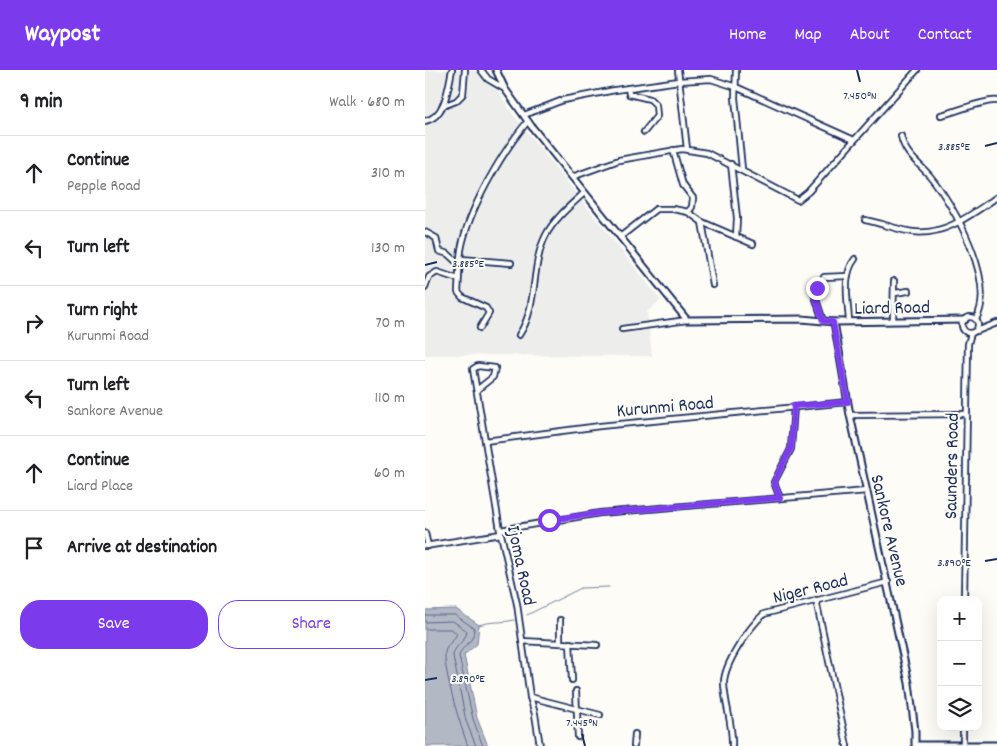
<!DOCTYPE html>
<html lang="en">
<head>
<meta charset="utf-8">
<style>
  body { margin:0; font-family:Dekko,sans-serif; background:#f6f6f6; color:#202124 }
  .controls { position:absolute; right:15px; bottom:15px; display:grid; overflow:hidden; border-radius:10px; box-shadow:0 5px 20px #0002 }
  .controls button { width:45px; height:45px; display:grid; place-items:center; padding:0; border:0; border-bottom:1px solid #e0e0e0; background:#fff; color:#202124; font:25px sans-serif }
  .stop { position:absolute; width:15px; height:15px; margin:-11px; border:4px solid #7c3aed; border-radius:50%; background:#fff }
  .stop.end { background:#7c3aed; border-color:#fff; box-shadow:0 1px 5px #0008 }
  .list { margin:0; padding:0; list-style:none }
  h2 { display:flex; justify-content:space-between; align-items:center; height:65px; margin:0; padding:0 20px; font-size:21px }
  h2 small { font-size:16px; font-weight:400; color:#757577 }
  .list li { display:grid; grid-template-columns:32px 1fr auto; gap:15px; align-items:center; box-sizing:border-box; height:75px; padding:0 20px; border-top:1px solid #e0e0e0 }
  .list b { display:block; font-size:19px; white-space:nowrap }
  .list p { margin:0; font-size:16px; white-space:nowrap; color:#757577 }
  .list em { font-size:16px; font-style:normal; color:#757577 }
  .actions { display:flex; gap:10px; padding:15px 20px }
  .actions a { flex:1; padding:11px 0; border:1px solid #7c3aed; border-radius:20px; text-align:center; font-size:18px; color:#7c3aed }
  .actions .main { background:#7c3aed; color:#fff }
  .icon { flex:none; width:28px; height:28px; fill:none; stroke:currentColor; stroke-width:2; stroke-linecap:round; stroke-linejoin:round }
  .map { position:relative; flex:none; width:572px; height:676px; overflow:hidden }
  header { display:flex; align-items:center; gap:30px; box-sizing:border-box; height:70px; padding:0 25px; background:#7c3aed; color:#fff }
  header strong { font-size:24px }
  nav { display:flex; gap:28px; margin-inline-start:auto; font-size:18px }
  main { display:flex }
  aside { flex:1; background:#fff }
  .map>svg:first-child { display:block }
</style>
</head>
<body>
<header>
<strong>Waypost</strong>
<nav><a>Home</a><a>Map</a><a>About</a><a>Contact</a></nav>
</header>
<main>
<aside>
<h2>9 min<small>Walk · 680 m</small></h2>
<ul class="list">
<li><svg class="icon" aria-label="ahead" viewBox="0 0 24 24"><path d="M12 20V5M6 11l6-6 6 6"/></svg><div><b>Continue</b><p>Pepple Road</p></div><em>310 m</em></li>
<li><svg class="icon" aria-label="left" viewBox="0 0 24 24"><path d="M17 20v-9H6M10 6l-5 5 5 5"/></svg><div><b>Turn left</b></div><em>130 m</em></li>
<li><svg class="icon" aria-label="right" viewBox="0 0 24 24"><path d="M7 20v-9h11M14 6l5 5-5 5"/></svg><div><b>Turn right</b><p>Kurunmi Road</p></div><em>70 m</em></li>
<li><svg class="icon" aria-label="left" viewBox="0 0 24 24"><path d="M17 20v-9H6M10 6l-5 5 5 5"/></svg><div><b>Turn left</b><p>Sankore Avenue</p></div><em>110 m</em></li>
<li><svg class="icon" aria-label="ahead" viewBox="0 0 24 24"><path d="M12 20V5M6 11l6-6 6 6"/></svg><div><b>Continue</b><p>Liard Place</p></div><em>60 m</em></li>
<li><svg class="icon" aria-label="arrive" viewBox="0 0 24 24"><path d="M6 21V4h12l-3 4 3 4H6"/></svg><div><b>Arrive at destination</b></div></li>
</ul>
<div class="actions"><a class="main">Save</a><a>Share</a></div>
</aside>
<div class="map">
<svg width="572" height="676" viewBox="0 0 572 676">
  <rect width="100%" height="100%" fill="#fdfcf7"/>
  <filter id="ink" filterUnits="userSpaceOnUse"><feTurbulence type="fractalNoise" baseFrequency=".02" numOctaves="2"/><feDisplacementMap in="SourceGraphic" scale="10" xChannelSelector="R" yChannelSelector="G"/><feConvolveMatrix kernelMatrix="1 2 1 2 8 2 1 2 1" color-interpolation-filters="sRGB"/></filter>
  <g filter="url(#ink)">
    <polygon fill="#edeeec" points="0,0 62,0 84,39 236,230 222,242 227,286 0,285"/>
    <polygon fill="#b3b8c5" stroke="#76819c" points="31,539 54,555 52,574 39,585 52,648 63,676 0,676 0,540"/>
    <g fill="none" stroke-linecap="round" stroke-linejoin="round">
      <g stroke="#586687" stroke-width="1">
        <path d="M0 545H30L49 558C49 575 38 573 34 586L48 649 58 676"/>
        <path d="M0 552 28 551 42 561C41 572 29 575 28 586L41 651 51 676"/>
        <path d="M0 559H26L32 563C30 570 22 574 20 582 18 600 36 658 43 676"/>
      </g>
      <g stroke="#76819c" stroke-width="1">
        <polyline points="102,545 156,518 184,517"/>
        <path d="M54 555C65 551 77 553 89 550"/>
      </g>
      <g stroke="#1b2f5e" stroke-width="8">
        <g id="minor">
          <polyline points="56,0 63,9 80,19"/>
          <polyline points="253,0 262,79"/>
          <polyline points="311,0 310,28 317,99"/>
          <polyline points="203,18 204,24 225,29 231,35 232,46 219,62"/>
          <polyline points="18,36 31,31 38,24 40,0"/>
          <polyline points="99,45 138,30 190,20 254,11 286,9 311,17 429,70"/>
          <path d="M516 45C529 42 563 29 572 31"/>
          <path d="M0 51C21 47 23 17 27 0"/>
          <path d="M476 66C480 85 493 92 505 106 529 135 572 213 551 249"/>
          <polyline points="248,80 258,115 268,128 267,137 263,142"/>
          <polyline points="306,94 312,148 311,167"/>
          <polyline points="147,107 194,90 257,79 282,83 373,130 383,122 492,0"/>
          <path d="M440 150C456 153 473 160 488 162 520 166 547 144 572 127"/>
          <polyline points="277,152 288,215"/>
          <polyline points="0,162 11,168 14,181 23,184 36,196"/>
          <polyline points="195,167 231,139 248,139 263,142 277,152 328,174"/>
          <polyline points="36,189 86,193"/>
          <polyline points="0,217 4,207 12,202 33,209"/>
          <polyline points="470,223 483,221"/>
          <circle cx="545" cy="255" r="8"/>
          <polyline points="468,250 469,211"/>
          <polyline points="398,251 389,223 399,207 423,206"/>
          <path d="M424 251C423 232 417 205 430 189"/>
          <path d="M55 258 64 243 61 238 37 227 33 222C34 208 34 193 36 180 43 140 77 82 103 51"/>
          <polyline points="197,259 262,250"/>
          <polyline points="552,261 572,253"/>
          <path d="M94 265C114 235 105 196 121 165 129 149 146 135 159 123"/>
          <polyline points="53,319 68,307 70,298 53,296 48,299 75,460 92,534 105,627 110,644 115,676"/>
          <polyline points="425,345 541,344"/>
          <polyline points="60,371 175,356 423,332"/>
          <polyline points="355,428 349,412 366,379 369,336"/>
          <polyline points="75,460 175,443 442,421"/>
          <polyline points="0,463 3,476"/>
          <polyline points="0,476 76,464"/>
          <polyline points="391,530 422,676"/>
          <polyline points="539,530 543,274 546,263"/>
          <polyline points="135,550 135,573"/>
          <polyline points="97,571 172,575"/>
          <polyline points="145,573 147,610"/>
          <polyline points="151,621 153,667"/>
          <polyline points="105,627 175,645"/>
          <polyline points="538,675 538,657"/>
          <polyline points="209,676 210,664"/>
          <path d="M307 676C308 655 300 635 299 614 298 595 325 556 339 544L463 512"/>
        </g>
      </g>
      <g stroke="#1b2f5e" stroke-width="9">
        <g id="tertiary">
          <polyline points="71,0 80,19 107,57 262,250 377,249 409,252 540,250"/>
          <polyline points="409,252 425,345 484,613 490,661 490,675 572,675"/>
        </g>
      </g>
      <use href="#minor" stroke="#fdfcf7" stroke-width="4.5"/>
      <use href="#tertiary" stroke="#fdfcf7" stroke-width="5"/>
    </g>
  </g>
  <g fill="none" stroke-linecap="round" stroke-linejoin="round" filter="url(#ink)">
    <polyline stroke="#7c3aed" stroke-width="6" points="124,450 175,443 355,428 349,412 366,378 369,336 423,332 408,252 398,251 389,223 392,218"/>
  </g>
  <path fill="none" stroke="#1b2f5e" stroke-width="2" d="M432 0 435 12M560 76 572 73M0 195 12 192M560 491 572 489M0 610 12 608M157 664 160 676"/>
  <g text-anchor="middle" stroke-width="4" stroke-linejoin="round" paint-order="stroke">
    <g font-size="19" fill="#1b2f5e" stroke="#fdfcf7">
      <text transform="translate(467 236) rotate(-1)" y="7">Liard Road</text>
      <text transform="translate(240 335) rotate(-5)" y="7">Kurunmi Road</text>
      <text transform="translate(525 396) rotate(-89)" y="7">Saunders Road</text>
      <text transform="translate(466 460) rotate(77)" y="7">Sankore Avenue</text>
      <text transform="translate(98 495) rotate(78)" y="7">Ijoma Road</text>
      <text transform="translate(385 517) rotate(-14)" y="7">Niger Road</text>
    </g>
  </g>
  <g font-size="12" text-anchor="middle" fill="#1b2f5e" stroke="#fdfcf7" stroke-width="4" stroke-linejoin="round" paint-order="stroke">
    <text x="435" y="29">7.450°N</text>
    <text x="529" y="80">3.885°E</text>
    <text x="43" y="197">3.885°E</text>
    <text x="529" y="496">3.890°E</text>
    <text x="43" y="612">3.890°E</text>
    <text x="157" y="656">7.445°N</text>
  </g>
</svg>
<div class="controls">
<button>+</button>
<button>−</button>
<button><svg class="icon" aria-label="layers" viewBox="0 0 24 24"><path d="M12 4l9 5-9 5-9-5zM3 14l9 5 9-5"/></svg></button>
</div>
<div class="stop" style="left:124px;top:450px"></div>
<div class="stop end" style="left:392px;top:218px"></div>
</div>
</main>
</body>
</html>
